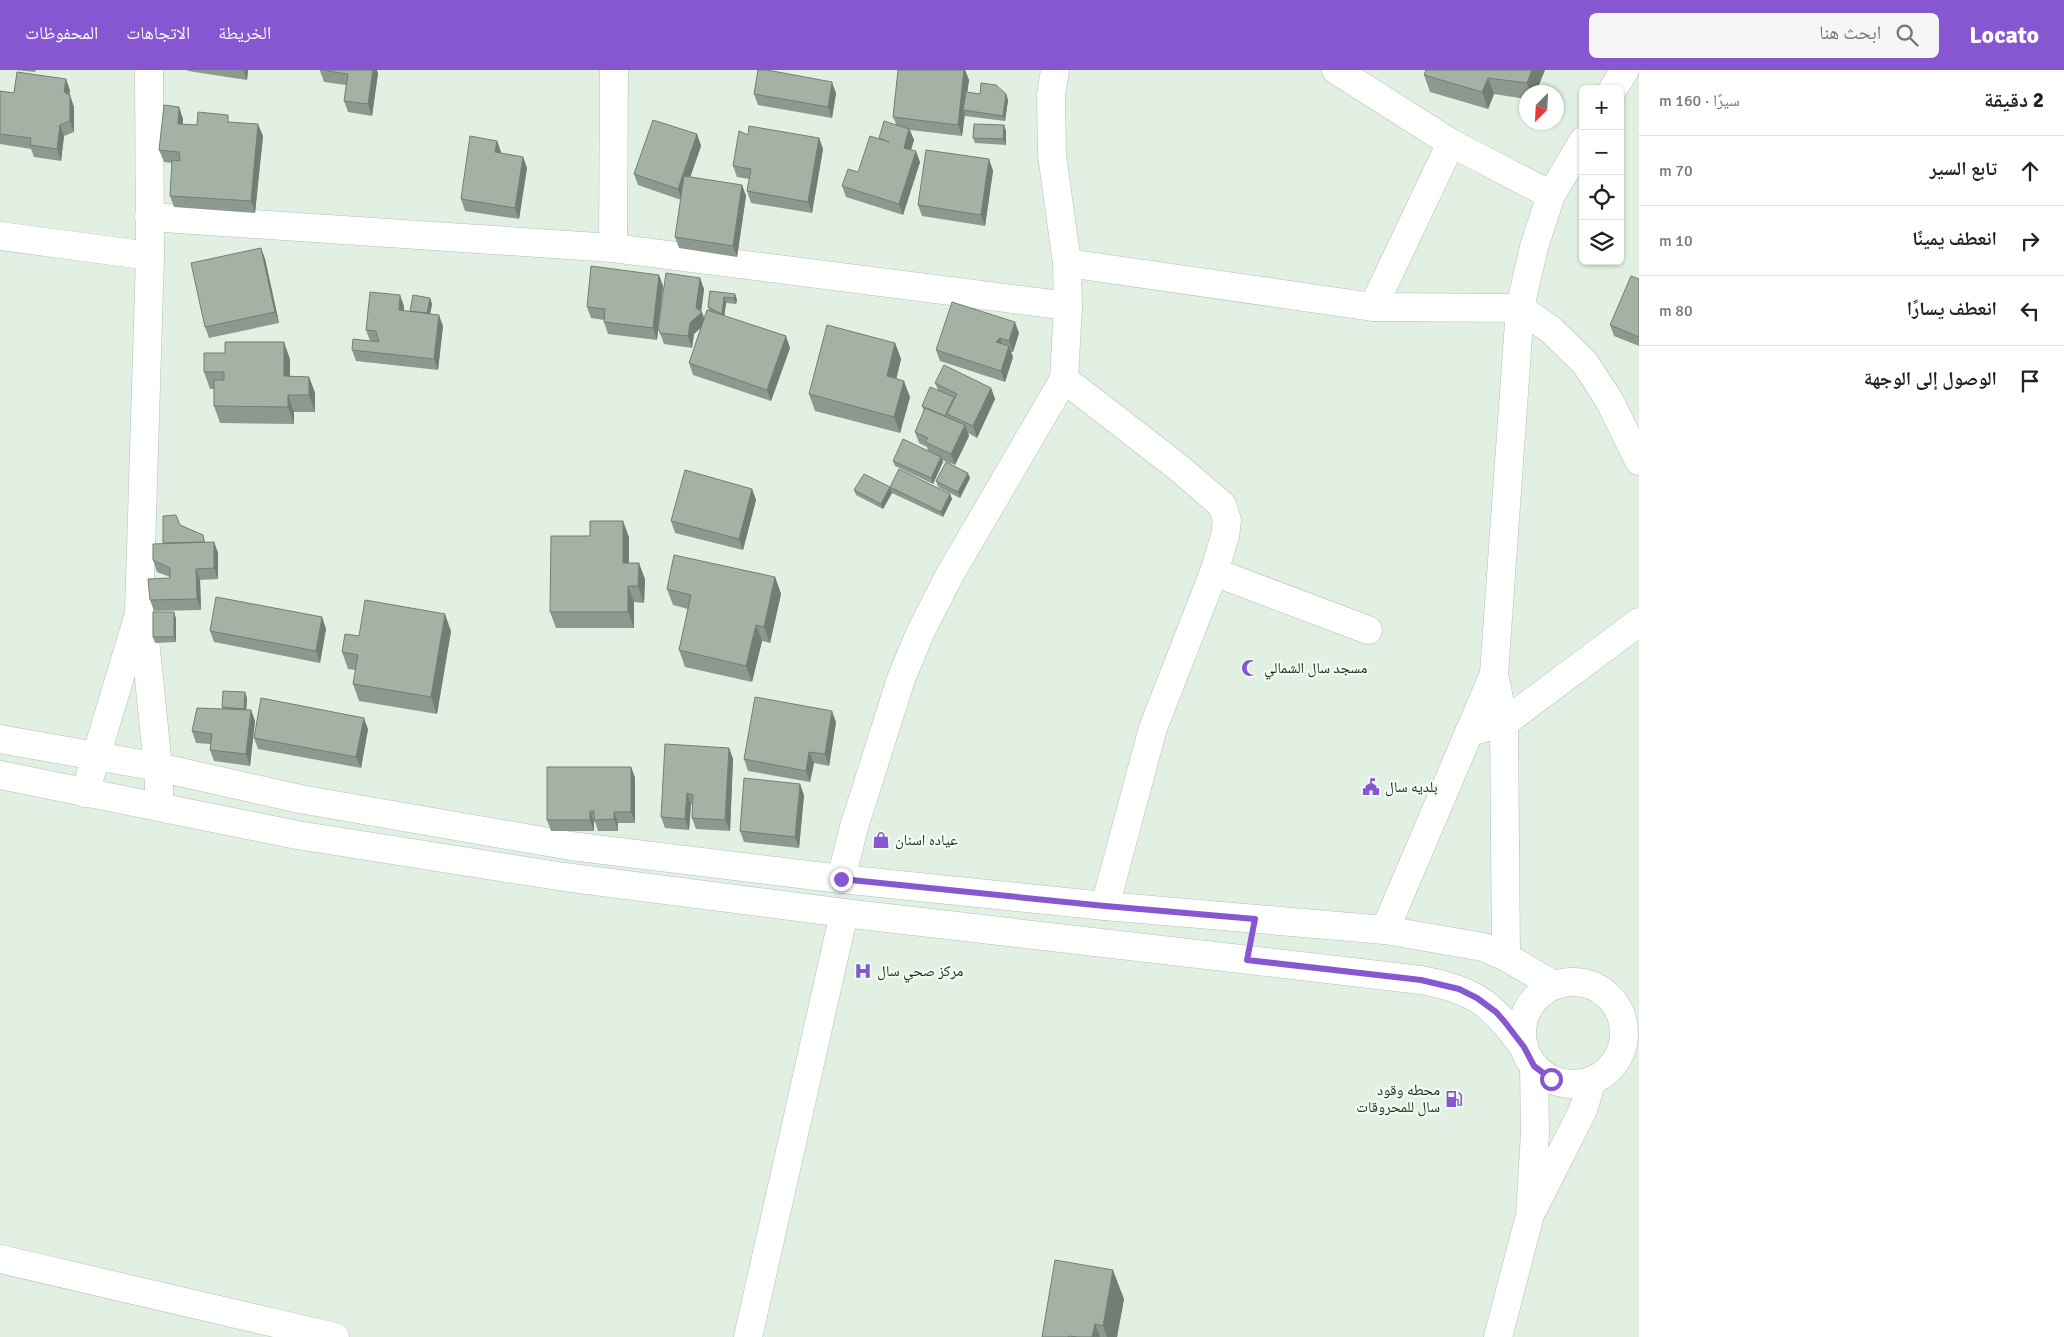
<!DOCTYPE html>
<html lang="ar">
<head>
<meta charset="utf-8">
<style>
  body { margin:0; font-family:Signika,"Noto Naskh Arabic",sans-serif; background:#f6f6f6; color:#222; direction:rtl }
  .controls { position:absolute; right:15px; top:15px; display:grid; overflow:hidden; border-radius:8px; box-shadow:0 1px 4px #0004 }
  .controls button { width:45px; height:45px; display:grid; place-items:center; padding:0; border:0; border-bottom:1px solid #e0e0e0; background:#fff; color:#222; font:25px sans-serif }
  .compass { position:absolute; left:1519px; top:15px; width:45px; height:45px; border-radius:50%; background:#fff; box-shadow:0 1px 4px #0004; rotate:204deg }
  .stop { position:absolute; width:15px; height:15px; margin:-11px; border:4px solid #8657d0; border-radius:50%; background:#fff }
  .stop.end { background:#8657d0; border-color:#fff; box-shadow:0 1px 5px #0008 }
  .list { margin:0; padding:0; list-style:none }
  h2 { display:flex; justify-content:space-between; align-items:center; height:65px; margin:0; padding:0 20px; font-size:21px }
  h2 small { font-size:16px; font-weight:400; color:#767676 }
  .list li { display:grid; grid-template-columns:32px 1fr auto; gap:15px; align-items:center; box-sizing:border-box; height:70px; padding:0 20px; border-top:1px solid #e0e0e0 }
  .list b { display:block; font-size:19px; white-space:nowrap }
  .list em { font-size:16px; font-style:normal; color:#767676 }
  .icon { flex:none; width:28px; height:28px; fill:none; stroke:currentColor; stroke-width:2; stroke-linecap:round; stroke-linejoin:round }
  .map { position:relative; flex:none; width:1639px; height:1267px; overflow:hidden; direction:ltr }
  header { display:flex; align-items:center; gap:30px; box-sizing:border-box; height:70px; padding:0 25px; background:#8657d0; color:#fff }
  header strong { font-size:24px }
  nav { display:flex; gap:28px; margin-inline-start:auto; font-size:18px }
  .search { width:350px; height:45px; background:#f6f6f6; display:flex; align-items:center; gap:12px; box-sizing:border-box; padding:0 18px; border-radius:8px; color:#767676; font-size:19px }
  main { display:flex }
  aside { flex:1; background:#fff }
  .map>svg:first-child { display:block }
</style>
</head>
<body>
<header>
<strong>Locato</strong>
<div class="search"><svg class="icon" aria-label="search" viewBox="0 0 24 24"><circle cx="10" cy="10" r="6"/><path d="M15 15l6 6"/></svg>ابحث هنا</div>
<nav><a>الخريطة</a><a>الاتجاهات</a><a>المحفوظات</a></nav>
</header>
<main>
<aside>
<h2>2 دقيقة<small>سيرًا · 160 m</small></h2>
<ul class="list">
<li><svg class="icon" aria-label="ahead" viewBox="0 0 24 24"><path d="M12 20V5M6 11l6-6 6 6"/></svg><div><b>تابع السير</b></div><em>70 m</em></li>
<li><svg class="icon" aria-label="right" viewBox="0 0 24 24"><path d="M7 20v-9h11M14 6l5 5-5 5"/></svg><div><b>انعطف يمينًا</b></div><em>10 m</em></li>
<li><svg class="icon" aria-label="left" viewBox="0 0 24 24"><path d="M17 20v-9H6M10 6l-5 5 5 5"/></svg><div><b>انعطف يسارًا</b></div><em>80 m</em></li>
<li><svg class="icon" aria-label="arrive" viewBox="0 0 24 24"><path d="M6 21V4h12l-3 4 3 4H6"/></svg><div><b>الوصول إلى الوجهة</b></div></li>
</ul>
</aside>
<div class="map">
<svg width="1639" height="1267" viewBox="0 0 1639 1267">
  <rect width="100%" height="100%" fill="#e2f0e3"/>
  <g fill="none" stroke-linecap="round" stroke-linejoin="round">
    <g stroke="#b3c0b4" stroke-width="29">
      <g id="minor">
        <polyline points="149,0 150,186 139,543 145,570 158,697 160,737"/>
        <polyline points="149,147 613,178 1068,236"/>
        <polyline points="0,166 150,186"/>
        <polyline points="613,178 614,0"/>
        <polyline points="1067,193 1373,237 1520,238 1550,259 1585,293 1609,330 1639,391"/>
        <polyline points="1373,237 1451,73"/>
        <polyline points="1064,309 1179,398 1222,435 1227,450 1225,466 1214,502 1153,658 1105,836"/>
        <polyline points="1214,502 1368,560"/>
        <polyline points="1469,662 1504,653 1639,552"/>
        <polyline points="85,723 138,547"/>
        <polyline points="841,809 854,757 901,609 920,563 949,506 1064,309 1068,236 1067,193 1052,85 1051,25 1055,0"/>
        <polyline points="0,1189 335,1267"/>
        <polyline points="748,1267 844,843"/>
      </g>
    </g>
    <g stroke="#b3c0b4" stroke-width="29">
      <g id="tertiary">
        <polyline points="1336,0 1451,73 1551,125"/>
        <polyline points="1613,19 1625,0"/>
        <polyline points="0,669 158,697 300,729 571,776 841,809 1105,836 1385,860 1483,877 1506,887 1554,915"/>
        <path d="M0 705 297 765 564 807 844 843 1421 910C1475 920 1491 933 1524 977"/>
        <polyline points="1385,860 1494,604"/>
        <polyline points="1506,887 1504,653 1494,604 1520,238 1534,177 1551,125 1583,71"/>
        <circle cx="1573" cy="963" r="51"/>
        <polyline points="1534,1137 1583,1040 1592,1010"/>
        <polyline points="1498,1267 1530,1145 1535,1063 1534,997"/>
      </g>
    </g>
    <use href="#minor" stroke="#fff" stroke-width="28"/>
    <use href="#tertiary" stroke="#fff" stroke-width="28"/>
  </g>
  <g fill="#8d998e">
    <polygon points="15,0 36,0 35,2"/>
    <polygon points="187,0 248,0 247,10 188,1"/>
    <polygon points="898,0 965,0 969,10 967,22 980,24 1006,24 1008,30 1005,51 965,46 965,43 962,66 910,60 914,70 911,80 920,92 903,145 846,127 842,116 858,102 880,69 879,68 896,54 893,47"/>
    <polygon points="1426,0 1545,0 1536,22 1526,22 1526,29 1494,24 1488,39 1430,22 1424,5"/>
    <polygon points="320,1 378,3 372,46 348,42 344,31 346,15 324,12"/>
    <polygon points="70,20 69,25 74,37 74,62 64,66 61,91 34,87 31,79 0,74 0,21 14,23"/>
    <polygon points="836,23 832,48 758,35 754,24"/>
    <polygon points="179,37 183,49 183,54 197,55 231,52 263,66 255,143 174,137 170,126 172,93 164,92 159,80"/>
    <polygon points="1004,55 1006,61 1006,75 975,73 973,68"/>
    <polygon points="697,64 701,76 690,107 742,115 746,126 737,187 679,178 675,167 681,130 638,115 634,104"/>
    <polygon points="748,65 819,68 823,79 812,143 751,133 747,121 749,109 737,107 733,96"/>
    <polygon points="497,71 501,82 501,83 523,87 527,98 519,149 465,141 461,129"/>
    <polygon points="989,89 993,101 985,156 922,146 918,135"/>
    <polygon points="261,178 265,189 279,253 209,268 205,257"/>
    <polygon points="659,205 663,216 659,250 700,208 704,219 701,242 704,249 709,241 708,237 710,221 735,224 737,230 736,234 726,233 724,246 790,278 771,331 693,305 689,293 701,257 694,264 692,278 664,274 658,258 657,270 608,264 604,252 604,250 591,248 587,237"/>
    <polygon points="1639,209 1639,276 1614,266 1610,255"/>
    <polygon points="430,228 432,234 430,244 443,256 438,300 356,291 352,280 370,271 366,260 404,236 404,241 410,241"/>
    <polygon points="1019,263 1013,282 1011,282 1013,287 1005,312 940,291 936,280"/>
    <polygon points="895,273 901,289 896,309 910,327 900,363 815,341 809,324"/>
    <polygon points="290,289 290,306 309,307 315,323 315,342 294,342 294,354 220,353 214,336 214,319 210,319 204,302"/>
    <polygon points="935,313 991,318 995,329 977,368 968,363 969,366 955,395 942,390 943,392 933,414 895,396 893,391 928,381 927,377 919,373 915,362 924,341 922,336 938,320"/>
    <polygon points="970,408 960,428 938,417 936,411"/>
    <polygon points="890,417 892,423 883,439 856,425 854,420"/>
    <polygon points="890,417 950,424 952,429 943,447 892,423"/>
    <polygon points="752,419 756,430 743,480 675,463 671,451"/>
    <polygon points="180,455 203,465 205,472 214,472 218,483 218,509 200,510 201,540 154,541 150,530 170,508 170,507 157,502 153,490 163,474"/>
    <polygon points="629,467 629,493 645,509 644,533 634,532 634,558 556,558 550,542"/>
    <polygon points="775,507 781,524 770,573 762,571 752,612 685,597 679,580 688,539 673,535 667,519"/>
    <polygon points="322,547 326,559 320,593 214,572 210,561"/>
    <polygon points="176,548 176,572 155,573 153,567"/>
    <polygon points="451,561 437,644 359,631 353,614 356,600 348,599 342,582 359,566"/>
    <polygon points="247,628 246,640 251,640 255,651 250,696 214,691 210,680 210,674 196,673 192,661 222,639 222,637"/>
    <polygon points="836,652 829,696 814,693 810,712 748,701 744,689"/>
    <polygon points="368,659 361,698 258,679 254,668"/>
    <polygon points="729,678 733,689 730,761 696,759 692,748 693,735 691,734 689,760 665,758 661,747"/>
    <polygon points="631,697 635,708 635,753 618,753 618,761 598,761 595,752 594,752 594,761 551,761 547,750"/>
    <polygon points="804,725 799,778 744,772 740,761"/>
    <polygon points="1124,1229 1117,1267 1042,1267"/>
  </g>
  <g fill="#737d74">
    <polygon points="243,0 248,0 247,10"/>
    <polygon points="373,0 377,0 378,3 372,46 368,34"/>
    <polygon points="964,0 965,0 969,10 965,40 963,40 965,43 962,66 958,55"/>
    <polygon points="1532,0 1545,0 1536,22 1530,22 1527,13"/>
    <polygon points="1488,8 1494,24 1488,39 1482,22"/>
    <polygon points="66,9 70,20 68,33 64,22"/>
    <polygon points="832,12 836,23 832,48 828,37"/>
    <polygon points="1006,24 1008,30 1005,51 1003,46"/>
    <polygon points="70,25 74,37 74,62 70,51"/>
    <polygon points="179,37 183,49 182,65 178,54"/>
    <polygon points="258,54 263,66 255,143 251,131"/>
    <polygon points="60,55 64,66 61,91 57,79"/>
    <polygon points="1004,55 1006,61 1006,75 1003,69"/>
    <polygon points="909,59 914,70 908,89 904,78"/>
    <polygon points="697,64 701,76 682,131 678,119"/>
    <polygon points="819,68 823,79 812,143 808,132"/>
    <polygon points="497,71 501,82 499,94 495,82"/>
    <polygon points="916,81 920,92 903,145 899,134"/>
    <polygon points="523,87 527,98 519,149 515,138"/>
    <polygon points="989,89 993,101 985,156 981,145"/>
    <polygon points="742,115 746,126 737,187 733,176"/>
    <polygon points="261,178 265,189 279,253 275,242"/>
    <polygon points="659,205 663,216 657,270 653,258"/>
    <polygon points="700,208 704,219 701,243 702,242 706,253 694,264 692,278 688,266 690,253 696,238"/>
    <polygon points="735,224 737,230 736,234 734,228"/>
    <polygon points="400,225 404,236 403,251 399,240"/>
    <polygon points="724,227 726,233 724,249 722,244"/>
    <polygon points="430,228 432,234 429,250 427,245"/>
    <polygon points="439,245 443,256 438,300 434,289"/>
    <polygon points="1015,252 1019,263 1013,282 1009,271"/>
    <polygon points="786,266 790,278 771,331 767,320"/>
    <polygon points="1000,268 1004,279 996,272"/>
    <polygon points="284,272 290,289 290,323 284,306"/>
    <polygon points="895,273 901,289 893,323 887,306"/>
    <polygon points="1009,276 1013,287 1005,312 1001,301"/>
    <polygon points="309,307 315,323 315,342 309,325"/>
    <polygon points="904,311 910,327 900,363 894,347"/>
    <polygon points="991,318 995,329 977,368 973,356"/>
    <polygon points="288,325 294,342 294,354 288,337"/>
    <polygon points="965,355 969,366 955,395 951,384"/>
    <polygon points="941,387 943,392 933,414 931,408"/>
    <polygon points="968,403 970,408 960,428 958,422"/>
    <polygon points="890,417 892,423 883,439 881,434"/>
    <polygon points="752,419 756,430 743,480 739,469"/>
    <polygon points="950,424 952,429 943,447 941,442"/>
    <polygon points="623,451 629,467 629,510 623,493"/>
    <polygon points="214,472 218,483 218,509 214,498"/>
    <polygon points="639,493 645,509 644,533 638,516"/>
    <polygon points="196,499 200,510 201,540 197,529"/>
    <polygon points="775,507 781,524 770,573 764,557"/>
    <polygon points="628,516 634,532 634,558 628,542"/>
    <polygon points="174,542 176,548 176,572 174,567"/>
    <polygon points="445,544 451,561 437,644 431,627"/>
    <polygon points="322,547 326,559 320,593 316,581"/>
    <polygon points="756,555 762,571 752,612 746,596"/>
    <polygon points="245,622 247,628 246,645 244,639"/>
    <polygon points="251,640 255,651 250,696 246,684"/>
    <polygon points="832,641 836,652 829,696 825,684"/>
    <polygon points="364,648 368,659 361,698 356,687"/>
    <polygon points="729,678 733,689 730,761 725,750"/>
    <polygon points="809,682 814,693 810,712 806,701"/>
    <polygon points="631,697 635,708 635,753 631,742"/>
    <polygon points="800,714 804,725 799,778 795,767"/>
    <polygon points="687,723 691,734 689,760 685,749"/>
    <polygon points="590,741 594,752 594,761 590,750"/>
    <polygon points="614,742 618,753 618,761 614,749"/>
    <polygon points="1113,1200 1124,1229 1117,1267 1107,1267 1103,1256"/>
    <polygon points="1095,1254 1100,1267 1092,1267"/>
  </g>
  <g fill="#a4b2a5" stroke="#737d74">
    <polygon points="320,0 373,0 368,34 344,31 348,4"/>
    <polygon points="758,0 767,0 832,12 828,37 754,24"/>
    <polygon points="898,0 964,0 958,55 893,47"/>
    <polygon points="1426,0 1532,0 1527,13 1488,8 1482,22 1424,5"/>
    <polygon points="17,2 66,9 64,22 70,25 70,51 60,55 57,79 30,75 31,68 0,64 0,21 14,23"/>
    <polygon points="981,13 996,15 1006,24 1003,46 963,40 966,22 980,24"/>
    <polygon points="164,35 179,37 178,54 197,55 198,42 228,45 228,52 258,54 251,131 170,126 172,90 180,91 179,82 159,80"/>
    <polygon points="653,50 697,64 678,119 634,104"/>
    <polygon points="884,51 909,59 904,78 916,81 899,134 842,116 848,99 858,102 870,66 889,72 879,68"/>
    <polygon points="974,54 1004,55 1003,69 973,68"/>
    <polygon points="749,56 819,68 808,132 747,121 751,99 733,96 739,61 748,65"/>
    <polygon points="470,66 497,71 495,82 523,87 515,138 461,129"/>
    <polygon points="926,80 989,89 981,145 918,135"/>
    <polygon points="684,106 742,115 733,176 675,167"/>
    <polygon points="261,178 275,242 205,257 191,193"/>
    <polygon points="591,196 659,205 653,258 604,252 605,239 587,237"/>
    <polygon points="666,203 700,208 696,238 702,242 690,253 688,266 660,263 658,258"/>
    <polygon points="1631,206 1639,209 1639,267 1610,255"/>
    <polygon points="710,221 735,224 734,228 724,227 722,244 708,237"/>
    <polygon points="370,222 400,225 399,240 439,245 434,289 352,280 353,269 379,272 376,261 366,260"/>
    <polygon points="413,225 430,228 427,243 410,241"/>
    <polygon points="952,232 1015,252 1009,271 1000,268 996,272 1009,276 1001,301 936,280"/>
    <polygon points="707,240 786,266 767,320 689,293"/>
    <polygon points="827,255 895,273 887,306 904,311 894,347 809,324"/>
    <polygon points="225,272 284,272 284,306 309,307 309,325 288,325 288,337 214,336 214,310 224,310 224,302 204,302 204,283 225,283"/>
    <polygon points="944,295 991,318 973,356 947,344 957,324 935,313"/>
    <polygon points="930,317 954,327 945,346 922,336"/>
    <polygon points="925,338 965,355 951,384 925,372 928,368 915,362"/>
    <polygon points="903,369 941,387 931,408 893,391"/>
    <polygon points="946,392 968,403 958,422 936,411"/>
    <polygon points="899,399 950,424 941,442 890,417"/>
    <polygon points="685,400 752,419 739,469 671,451"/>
    <polygon points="864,404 890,417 881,434 854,420"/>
    <polygon points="176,445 180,455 203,465 204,472 163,473 163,446"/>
    <polygon points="590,451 623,451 623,493 639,493 638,516 628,516 628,542 550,542 551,466 590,466"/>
    <polygon points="214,472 214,498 196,499 197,529 150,530 148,509 170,508 170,498 153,490 153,474"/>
    <polygon points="674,485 775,507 764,557 756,555 746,596 679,580 691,525 667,519"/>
    <polygon points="216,527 322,547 316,581 210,561"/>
    <polygon points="365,530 445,544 431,627 353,614 358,585 342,582 345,564 359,566"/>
    <rect x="153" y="542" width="21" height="25"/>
    <polygon points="223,621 245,622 244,639 222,637"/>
    <polygon points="755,627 832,641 825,684 809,682 806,701 744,689"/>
    <polygon points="261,628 364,648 356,687 254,668"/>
    <polygon points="197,638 251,640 246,684 210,680 212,664 192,661"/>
    <polygon points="665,674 729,678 725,750 692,748 693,725 687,723 685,749 661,747"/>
    <polygon points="547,697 631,697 631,742 614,742 614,749 594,750 594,741 590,741 590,750 547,750"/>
    <polygon points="744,708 800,714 795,767 740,761"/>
    <polygon points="1055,1190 1113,1200 1103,1256 1095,1254 1092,1267 1078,1267 1069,1266 1068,1267 1042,1267"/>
  </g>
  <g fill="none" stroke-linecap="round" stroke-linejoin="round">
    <polyline stroke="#8657d0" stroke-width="6" points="841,809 1105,836 1255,849 1247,890 1421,910 1459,919 1477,928 1496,942 1504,951 1524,977 1534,996 1551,1009"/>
  </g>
  <defs>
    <g id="mosque-bare" transform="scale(1.35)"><path d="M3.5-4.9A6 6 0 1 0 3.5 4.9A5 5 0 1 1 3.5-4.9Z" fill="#8657d0" stroke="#effdf0" stroke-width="2.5" paint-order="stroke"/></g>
    <g id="civic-bare" transform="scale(1.35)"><path d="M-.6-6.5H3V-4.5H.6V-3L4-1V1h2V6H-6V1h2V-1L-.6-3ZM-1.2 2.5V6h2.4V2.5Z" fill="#8657d0" stroke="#effdf0" stroke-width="2.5" paint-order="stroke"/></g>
    <g id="shop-bare" transform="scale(1.35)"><path d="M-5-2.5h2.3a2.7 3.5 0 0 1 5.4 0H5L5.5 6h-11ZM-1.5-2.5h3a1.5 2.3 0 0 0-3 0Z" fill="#8657d0" stroke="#effdf0" stroke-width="2.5" paint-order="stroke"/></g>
    <g id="hospital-bare" transform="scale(1.35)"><path d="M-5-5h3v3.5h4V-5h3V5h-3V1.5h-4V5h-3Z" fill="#8657d0" stroke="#effdf0" stroke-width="2.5" paint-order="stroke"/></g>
    <g id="fuel-bare" transform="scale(1.35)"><path d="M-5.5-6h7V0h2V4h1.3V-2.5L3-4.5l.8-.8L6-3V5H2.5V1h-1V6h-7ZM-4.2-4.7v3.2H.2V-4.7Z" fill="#8657d0" stroke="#effdf0" stroke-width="2.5" paint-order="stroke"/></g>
  </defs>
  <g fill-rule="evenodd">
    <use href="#mosque-bare" x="1250" y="598"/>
    <use href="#civic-bare" x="1371" y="717"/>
    <use href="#shop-bare" x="881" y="770"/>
    <use href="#hospital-bare" x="863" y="901"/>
    <use href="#fuel-bare" x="1454" y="1029"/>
  </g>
  <g text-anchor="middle" stroke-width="4.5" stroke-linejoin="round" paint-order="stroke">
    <g font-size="15" fill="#242a25" stroke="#effdf0" text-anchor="start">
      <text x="1264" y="603">مسجد سال الشمالي</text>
      <text x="1385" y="722">بلديه سال</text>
      <text x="895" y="775">عياده اسنان</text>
      <text x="877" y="906">مركز صحي سال</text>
      <text x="1440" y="1025" text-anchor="end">محطه وقود<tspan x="1440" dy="17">سال للمحروقات</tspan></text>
    </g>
  </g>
</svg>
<div class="controls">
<button>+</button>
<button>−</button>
<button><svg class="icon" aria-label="locate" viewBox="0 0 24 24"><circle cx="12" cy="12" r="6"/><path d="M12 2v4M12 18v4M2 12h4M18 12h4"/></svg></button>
<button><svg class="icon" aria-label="layers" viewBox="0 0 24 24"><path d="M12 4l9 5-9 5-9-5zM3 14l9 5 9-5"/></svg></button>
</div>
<svg class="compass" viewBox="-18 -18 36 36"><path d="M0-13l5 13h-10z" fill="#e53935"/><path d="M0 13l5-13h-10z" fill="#767676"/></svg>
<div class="stop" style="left:1551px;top:1009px"></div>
<div class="stop end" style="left:841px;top:809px"></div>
</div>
</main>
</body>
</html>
